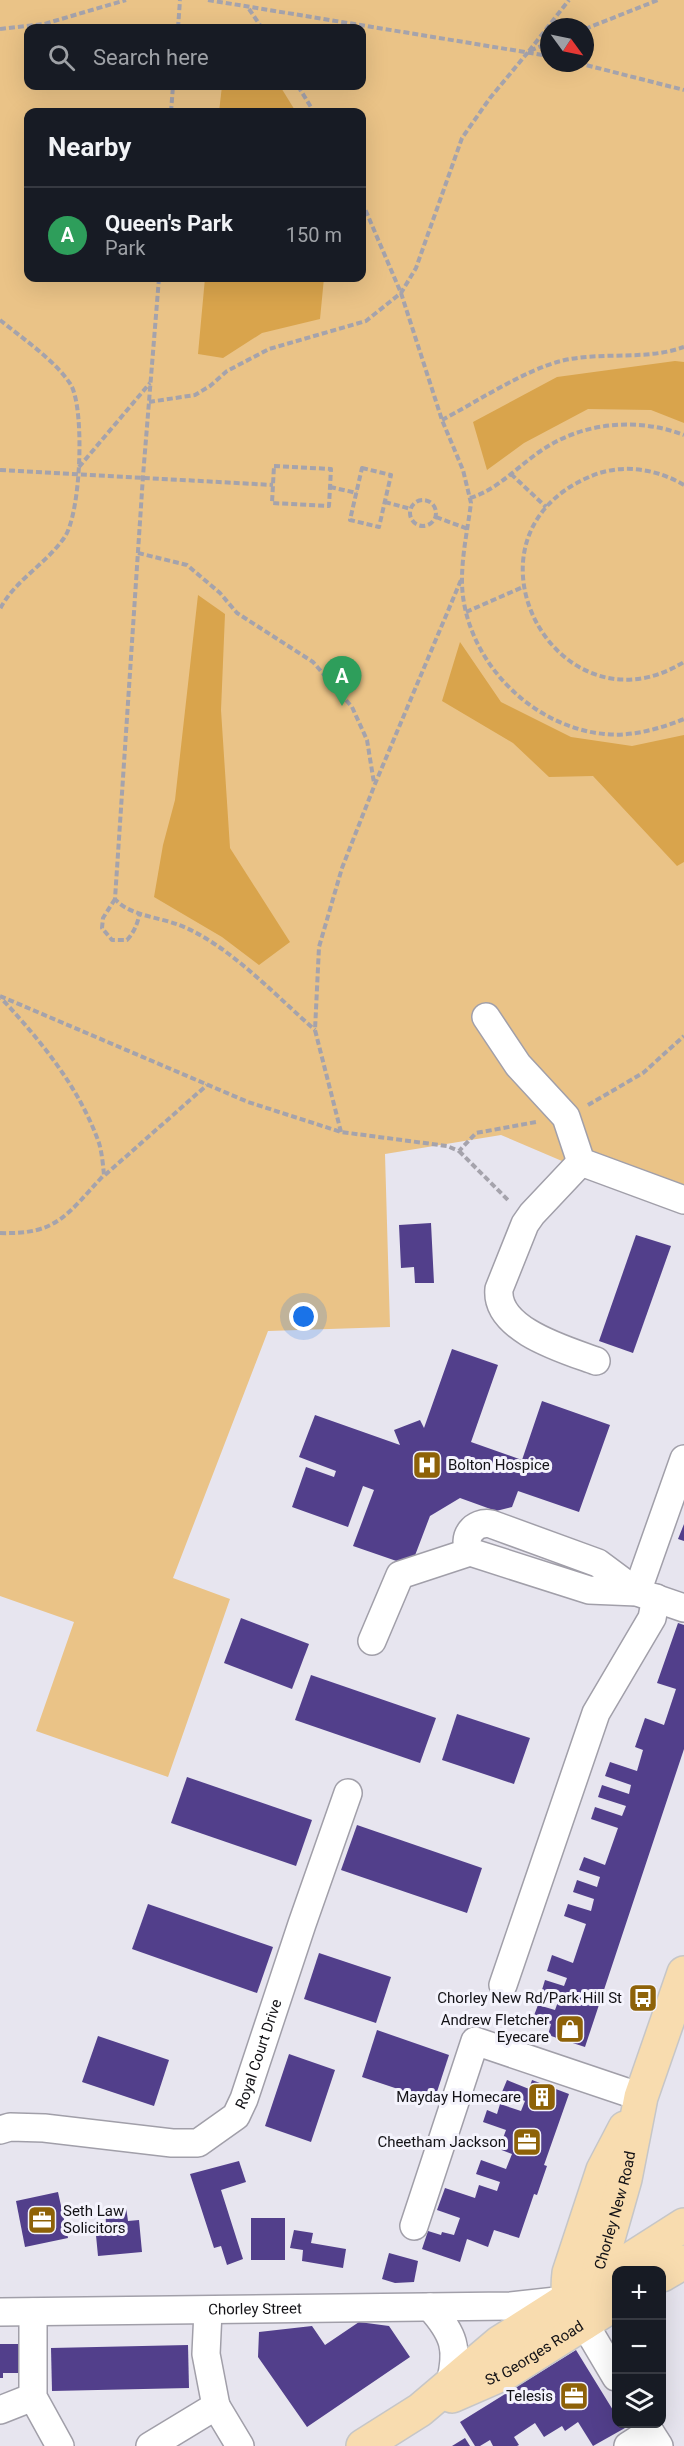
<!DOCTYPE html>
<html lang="en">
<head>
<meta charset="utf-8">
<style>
  body { margin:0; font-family:Roboto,sans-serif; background:#20242c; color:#f1f3f6 }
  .controls { position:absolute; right:18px; bottom:18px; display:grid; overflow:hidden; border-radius:12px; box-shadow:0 6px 24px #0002 }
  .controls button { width:54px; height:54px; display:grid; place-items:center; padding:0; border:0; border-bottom:2px solid #363941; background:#171b24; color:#f1f3f6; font:30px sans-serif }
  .compass { position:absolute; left:540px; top:18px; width:54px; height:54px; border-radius:50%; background:#171b24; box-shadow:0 6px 24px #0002; rotate:123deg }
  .you { position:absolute; left:304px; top:1317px; width:21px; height:21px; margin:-15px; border:4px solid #fff; border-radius:50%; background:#1a73e8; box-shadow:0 0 0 9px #1a73e833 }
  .badge { display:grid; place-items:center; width:39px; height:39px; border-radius:50%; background:#ea580c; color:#fff; font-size:20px; font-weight:700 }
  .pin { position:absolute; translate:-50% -50px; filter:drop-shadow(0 2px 3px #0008) }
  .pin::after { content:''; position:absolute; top:32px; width:21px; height:18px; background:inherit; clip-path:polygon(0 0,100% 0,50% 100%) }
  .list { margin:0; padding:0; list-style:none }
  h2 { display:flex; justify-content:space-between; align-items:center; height:78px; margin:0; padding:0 24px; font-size:26px }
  h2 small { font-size:20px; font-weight:400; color:#9ea1a6 }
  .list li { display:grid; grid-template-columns:39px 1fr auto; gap:18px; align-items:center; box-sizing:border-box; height:96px; padding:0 24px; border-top:2px solid #363941 }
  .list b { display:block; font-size:22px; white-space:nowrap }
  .list p { margin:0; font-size:20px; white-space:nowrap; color:#9ea1a6 }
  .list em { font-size:20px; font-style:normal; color:#9ea1a6 }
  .icon { flex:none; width:33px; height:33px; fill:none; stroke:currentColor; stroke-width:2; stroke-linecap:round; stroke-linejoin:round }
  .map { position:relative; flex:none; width:684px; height:2446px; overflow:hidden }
  .search { position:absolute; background:#171b24; box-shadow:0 6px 24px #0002; left:24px; top:24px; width:342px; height:66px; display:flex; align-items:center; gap:15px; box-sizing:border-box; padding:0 21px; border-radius:12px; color:#9ea1a6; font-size:22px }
  .panel { position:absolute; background:#171b24; box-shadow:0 6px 24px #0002; left:24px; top:108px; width:342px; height:174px; border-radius:12px }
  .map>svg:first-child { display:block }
</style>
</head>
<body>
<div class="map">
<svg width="684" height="2446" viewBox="0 0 684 2446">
  <rect width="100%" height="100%" fill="#e7e5ef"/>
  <path fill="#eac387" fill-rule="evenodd" d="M0 0H684V1213L501 1135 385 1154 390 1327 268 1331 173 1578 230 1599 168 1777 36 1731 74 1622 0 1596ZM549 27H585V63H549ZM28 28H362V86H28ZM28 112H362V278H28Z"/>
  <g fill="#d9a44c">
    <polygon points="222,86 280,86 296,112 219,112"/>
    <polygon points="205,278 324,278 320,319 262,333 223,358 198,354"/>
    <polygon points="675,361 684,362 684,423 651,410 588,409 524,443 487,470 473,422 557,377"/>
    <polygon points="198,595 225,614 221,710 230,848 290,942 259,965 222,937 154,897 163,845 175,800"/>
    <polygon points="460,642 501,702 571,737 632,746 684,735 684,862 677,866 593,776 549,777 513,743 442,701"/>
  </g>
  <g fill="#523f8b">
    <polygon points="431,1223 434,1283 415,1283 414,1267 401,1268 399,1225"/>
    <polygon points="636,1235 671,1246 633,1353 599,1341"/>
    <polygon points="452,1349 498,1365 471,1442 522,1460 542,1401 610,1425 579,1512 518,1491 512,1507 496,1511 460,1498 430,1516 411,1566 353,1546 374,1490 363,1486 348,1527 292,1507 306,1467 334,1477 336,1471 299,1457 315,1415 400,1445 394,1430 420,1420 424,1428"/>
    <polygon points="684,1524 684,1541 678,1539"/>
    <polygon points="241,1618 309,1644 292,1689 224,1663"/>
    <polygon points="678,1623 684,1625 684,1749 585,2047 548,2035 551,2024 533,2018 538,2005 555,2010 559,1999 541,1993 545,1980 564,1986 567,1978 547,1971 552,1955 573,1963 586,1924 564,1916 568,1904 591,1911 594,1899 573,1892 577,1880 597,1887 600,1877 579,1870 584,1857 605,1865 618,1828 591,1819 595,1807 622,1816 626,1806 598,1797 602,1785 629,1794 631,1785 605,1776 610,1762 637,1771 643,1750 635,1747 645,1718 664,1725 676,1689 657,1683"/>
    <polygon points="311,1675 436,1718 420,1763 295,1720"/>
    <polygon points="457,1714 530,1738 514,1784 442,1760"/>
    <polygon points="187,1777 312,1820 296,1866 171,1823"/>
    <polygon points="357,1825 482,1868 467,1913 341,1870"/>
    <polygon points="148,1904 273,1947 257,1993 132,1949"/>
    <polygon points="319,1953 391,1977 376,2023 304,1999"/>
    <polygon points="377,2030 449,2055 434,2101 362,2077"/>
    <polygon points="98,2036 169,2060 154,2106 82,2082"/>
    <polygon points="289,2054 335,2070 311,2142 265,2126"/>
    <polygon points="507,2080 529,2089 532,2080 569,2094 544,2165 547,2166 537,2195 534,2194 519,2238 494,2230 488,2247 467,2239 460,2262 422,2249 428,2231 441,2235 442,2232 454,2235 460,2218 437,2210 445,2188 475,2198 479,2185 497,2191 500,2182 476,2174 481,2160 506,2169 512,2154 499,2149 506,2130 483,2122 487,2110 497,2114 500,2104 521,2111 525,2101 502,2092"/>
    <polygon points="239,2161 246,2182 221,2190 243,2259 227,2265 221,2246 214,2248 190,2174"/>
    <polygon points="58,2192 68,2238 25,2247 16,2201"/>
    <polygon points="126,2207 128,2221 139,2220 142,2252 98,2256 95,2225 106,2223 105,2209"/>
    <rect x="251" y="2218" width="34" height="42"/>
    <polygon points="294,2230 313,2233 311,2243 346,2249 343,2268 302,2261 303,2250 290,2248"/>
    <polygon points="389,2253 418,2261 414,2282 395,2283 382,2279"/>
    <polygon points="359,2322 389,2326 410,2357 307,2427 258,2357 259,2332 312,2326 325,2345"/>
    <polygon points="0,2344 24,2344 24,2373 3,2373 3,2378 0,2378"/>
    <polygon points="188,2345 189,2388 52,2391 51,2348"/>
    <polygon points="576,2350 616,2415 616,2424 622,2424 625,2428 593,2446 578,2422 565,2431 562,2426 544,2437 535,2423 514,2437 519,2445 517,2446 493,2446 490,2440 480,2446 475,2446 460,2422"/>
    <polygon points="465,2438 470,2446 452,2446"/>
  </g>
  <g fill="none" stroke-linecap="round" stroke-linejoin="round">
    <g stroke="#a19fa9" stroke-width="30">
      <g id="minor">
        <polyline points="486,1017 518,1065 566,1117 581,1162 684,1200"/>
        <path d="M581 1162 532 1214 525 1224 499 1289C495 1330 566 1350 596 1361"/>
        <path d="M637 1592 598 1563 491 1524C474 1521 461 1537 470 1552L589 1590 637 1592 684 1608"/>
        <polyline points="637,1592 684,1459"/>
        <polyline points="372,1641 400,1575 470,1552"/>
        <polyline points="503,1985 596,1713 652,1618 656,1598"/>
        <path id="s1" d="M0 2130 10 2127 44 2128 172 2143H198L236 2116 244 2099 302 1924 348 1793"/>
        <polyline points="414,2226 475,2041 641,2097"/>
        <path d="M430 2307C454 2334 459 2349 450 2383"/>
        <path id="s2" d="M0 2312 511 2306 565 2300"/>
        <polyline points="33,2312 33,2397 60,2446"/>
        <polyline points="564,2319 584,2323 616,2377"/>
        <polyline points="216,2406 240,2446"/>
        <polyline points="0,2410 33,2397"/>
        <polyline points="645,2424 659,2446"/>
        <polyline points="150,2446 216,2406 206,2354 208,2311"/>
        <polyline points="628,2446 650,2432"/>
      </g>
    </g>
    <g stroke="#c6c6c7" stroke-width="36">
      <g id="major">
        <polyline points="662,2275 684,2262"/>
        <path d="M576 2311C568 2297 567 2289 569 2273L603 2170 625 2128"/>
        <path id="s3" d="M584 2323 625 2179 641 2097 684 1973"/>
        <path id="s4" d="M452 2396 507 2372 616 2303"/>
        <polyline points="363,2446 420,2410 499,2343 684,2225"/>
      </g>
    </g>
    <g stroke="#a5a3ac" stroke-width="4" stroke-dasharray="6 3" stroke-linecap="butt">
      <polyline points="208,0 549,56"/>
      <polyline points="249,9 262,28"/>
      <polyline points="178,28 180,0"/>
      <polyline points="0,29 44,24 126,0"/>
      <polyline points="585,29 658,0"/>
      <polyline points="529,51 569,0"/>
      <polyline points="578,63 684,90"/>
      <polyline points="298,86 314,112"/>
      <polyline points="171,112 173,86"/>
      <path d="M362 202 401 293 442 420 463 470 471 503C467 535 458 571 464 603 476 670 536 727 604 734 631 737 659 729 684 719"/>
      <path d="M159 278 143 476 115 899C130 916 159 917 179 925 227 943 276 996 315 1030"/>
      <path d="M0 320C22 338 56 361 71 385 85 410 81 515 64 538 45 565 15 580 0 609"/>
      <polyline points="149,402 195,395 210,386 227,371 269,349 366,321 401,293 416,268 462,138 490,98 529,51 549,43"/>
      <path d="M442 420C476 402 525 370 561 361 601 351 645 361 684 347"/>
      <polygon points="274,466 331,469 329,506 272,503"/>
      <polyline points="79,467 150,383"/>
      <polygon points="362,468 391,475 379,527 350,520"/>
      <polyline points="0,470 273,485"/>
      <polyline points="511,474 546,507"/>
      <path d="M684 485C655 468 620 463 589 477 448 538 557 740 684 662"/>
      <polyline points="330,487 357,493"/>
      <path d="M470 498C496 490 513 471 535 455 577 423 634 416 684 435"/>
      <circle cx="423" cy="513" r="13"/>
      <polyline points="385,502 411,509"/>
      <polyline points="436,517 468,529"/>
      <polyline points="138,553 187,565 220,593 237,613 313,662 352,707 367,740 374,783"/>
      <polyline points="466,612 523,587"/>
      <path d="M115 899 103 918 102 928 112 940H127C135 931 137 924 140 913"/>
      <polyline points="0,996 248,1102 341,1132 447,1146 459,1151 476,1133 536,1122"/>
      <polyline points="588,1105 643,1073 684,1036"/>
      <polyline points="341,1132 315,1030 319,947 342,868 375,784 461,580"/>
      <polyline points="459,1151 509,1201"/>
      <polyline points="105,1175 207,1085"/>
      <path d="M0 1233C58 1235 67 1214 104 1175 103 1165 102 1153 99 1143 79 1087 41 1041 1 998"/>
    </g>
    <use href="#minor" stroke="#fff" stroke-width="27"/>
    <use href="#major" stroke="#f8dcaf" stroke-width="33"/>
  </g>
  <defs>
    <g id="hospital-square" transform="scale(1.5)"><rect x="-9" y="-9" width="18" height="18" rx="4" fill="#8e6208" stroke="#f4f3fc"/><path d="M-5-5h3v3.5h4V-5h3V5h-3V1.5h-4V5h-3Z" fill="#fff"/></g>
    <g id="bus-square" transform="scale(1.5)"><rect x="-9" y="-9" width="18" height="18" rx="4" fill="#8e6208" stroke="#f4f3fc"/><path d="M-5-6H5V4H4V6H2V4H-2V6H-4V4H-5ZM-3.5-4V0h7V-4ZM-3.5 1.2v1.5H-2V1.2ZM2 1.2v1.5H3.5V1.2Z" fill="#fff"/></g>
    <g id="shop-square" transform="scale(1.5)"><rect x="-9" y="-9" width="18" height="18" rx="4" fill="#8e6208" stroke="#f4f3fc"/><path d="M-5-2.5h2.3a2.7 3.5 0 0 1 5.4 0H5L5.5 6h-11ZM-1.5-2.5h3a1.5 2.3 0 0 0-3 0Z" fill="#fff"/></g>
    <g id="building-square" transform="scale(1.5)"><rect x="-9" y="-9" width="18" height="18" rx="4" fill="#8e6208" stroke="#f4f3fc"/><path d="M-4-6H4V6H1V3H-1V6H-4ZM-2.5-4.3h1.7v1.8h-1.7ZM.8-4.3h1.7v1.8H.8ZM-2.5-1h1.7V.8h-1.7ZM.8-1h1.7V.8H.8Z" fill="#fff"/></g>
    <g id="office-square" transform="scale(1.5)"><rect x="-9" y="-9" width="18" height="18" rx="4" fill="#8e6208" stroke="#f4f3fc"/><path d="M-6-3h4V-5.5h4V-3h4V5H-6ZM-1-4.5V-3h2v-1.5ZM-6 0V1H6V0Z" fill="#fff"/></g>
  </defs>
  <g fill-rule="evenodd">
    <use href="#hospital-square" x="427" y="1465"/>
    <use href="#bus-square" x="643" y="1998"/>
    <use href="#shop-square" x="570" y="2029"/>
    <use href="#building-square" x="542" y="2097"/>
    <use href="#office-square" x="527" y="2142"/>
    <use href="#office-square" x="42" y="2220"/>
    <use href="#office-square" x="574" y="2396"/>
  </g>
  <g text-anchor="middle" stroke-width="6" stroke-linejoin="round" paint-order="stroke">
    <g font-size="15" fill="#131216" stroke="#f4f3fc" text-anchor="end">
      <text x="448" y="1470" text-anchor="start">Bolton Hospice</text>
      <text x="622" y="2003">Chorley New Rd/Park Hill St</text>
      <text x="549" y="2025">Andrew Fletcher<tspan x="549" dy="17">Eyecare</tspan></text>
      <text x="521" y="2102">Mayday Homecare</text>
      <text x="506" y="2147">Cheetham Jackson</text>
      <text x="63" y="2216" text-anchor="start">Seth Law<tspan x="63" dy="17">Solicitors</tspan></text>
      <text x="553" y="2401">Telesis</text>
    </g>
    <g font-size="15" fill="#131216" stroke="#f4f3fc">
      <text dy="5" stroke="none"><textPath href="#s1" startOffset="312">Royal Court Drive</textPath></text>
      <text dy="5" stroke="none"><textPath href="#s3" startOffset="117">Chorley New Road</textPath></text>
      <text dy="5" stroke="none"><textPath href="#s2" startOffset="255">Chorley Street</textPath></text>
      <text dy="5" stroke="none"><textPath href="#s4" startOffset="93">St Georges Road</textPath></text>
    </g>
  </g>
</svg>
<div class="controls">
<button>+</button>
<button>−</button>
<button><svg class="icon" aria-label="layers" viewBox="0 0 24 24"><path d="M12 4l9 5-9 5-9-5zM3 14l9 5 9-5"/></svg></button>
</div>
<svg class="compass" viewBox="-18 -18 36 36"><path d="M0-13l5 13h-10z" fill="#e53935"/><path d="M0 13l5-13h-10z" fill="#9ea1a6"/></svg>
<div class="you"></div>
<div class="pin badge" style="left:342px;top:706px;background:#2e9e5b">A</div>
<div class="search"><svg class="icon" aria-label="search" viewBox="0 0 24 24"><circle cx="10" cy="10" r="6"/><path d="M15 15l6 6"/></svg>Search here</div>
<section class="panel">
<h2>Nearby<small></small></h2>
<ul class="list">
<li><span class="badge" style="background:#2e9e5b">A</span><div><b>Queen's Park</b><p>Park</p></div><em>150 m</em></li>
</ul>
</section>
</div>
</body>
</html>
